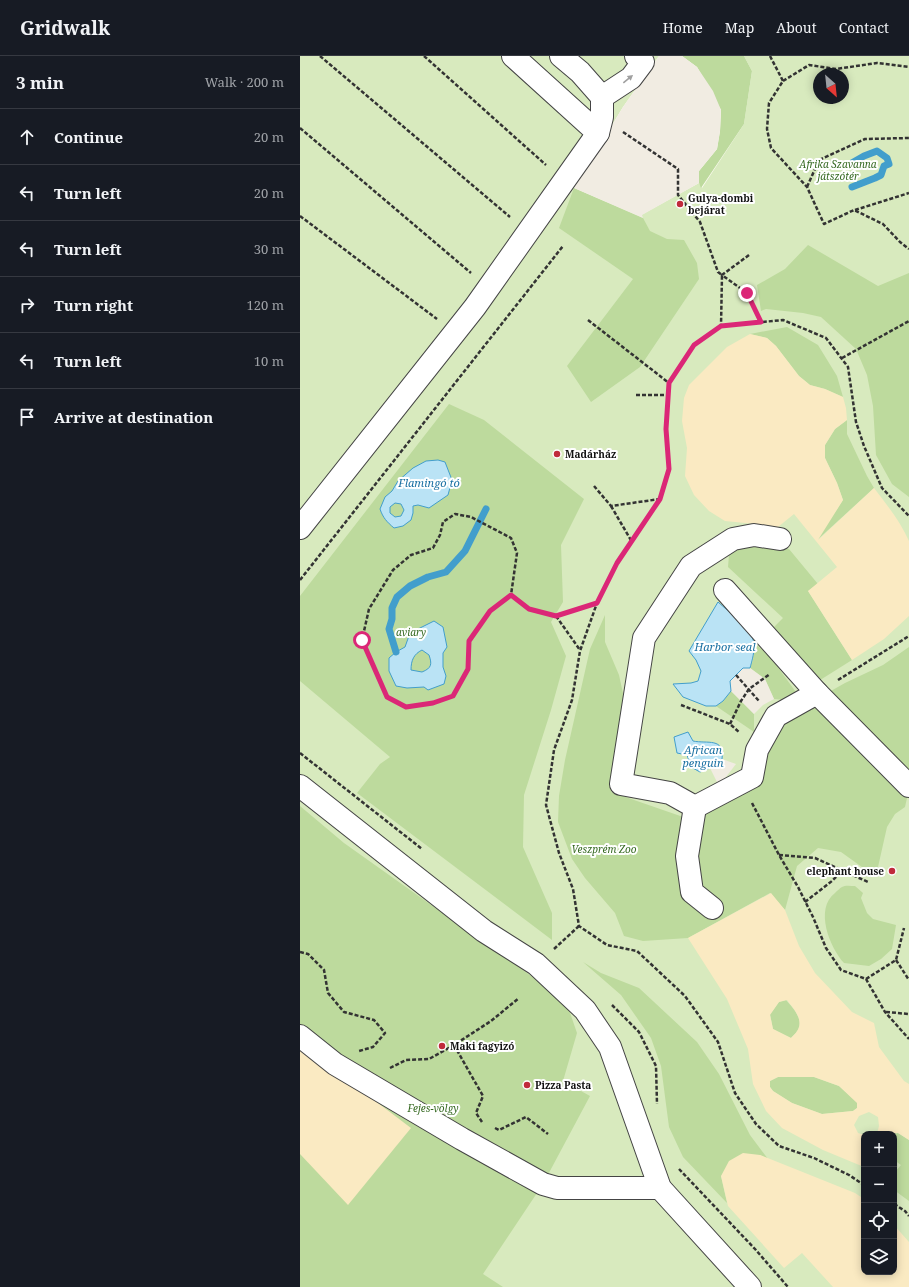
<!DOCTYPE html>
<html lang="en">
<head>
<meta charset="utf-8">
<style>
  body { margin:0; font-family:"Noto Serif",serif; background:#20242c; color:#f1f3f6 }
  .controls { position:absolute; right:12px; bottom:12px; display:grid; overflow:hidden; border-radius:8px; box-shadow:0 2px 10px #0003 }
  .controls button { width:36px; height:36px; display:grid; place-items:center; padding:0; border:0; border-bottom:1px solid #363941; background:#171b24; color:#f1f3f6; font:20px sans-serif }
  .compass { position:absolute; left:513px; top:12px; width:36px; height:36px; border-radius:50%; background:#171b24; box-shadow:0 2px 10px #0003; rotate:153deg }
  .stop { position:absolute; width:12px; height:12px; margin:-9px; border:3px solid #db2777; border-radius:50%; background:#fff }
  .stop.end { background:#db2777; border-color:#fff; box-shadow:0 1px 4px #0008 }
  .list { margin:0; padding:0; list-style:none }
  h2 { display:flex; justify-content:space-between; align-items:center; height:52px; margin:0; padding:0 16px; font-size:17px }
  h2 small { font-size:13px; font-weight:400; color:#9ea1a6 }
  .list li { display:grid; grid-template-columns:26px 1fr auto; gap:12px; align-items:center; box-sizing:border-box; height:56px; padding:0 16px; border-top:1px solid #363941 }
  .list b { display:block; font-size:15px; white-space:nowrap }
  .list em { font-size:13px; font-style:normal; color:#9ea1a6 }
  .icon { flex:none; width:22px; height:22px; fill:none; stroke:currentColor; stroke-width:2; stroke-linecap:round; stroke-linejoin:round }
  .map { position:relative; flex:none; width:609px; height:1231px; overflow:hidden }
  header { display:flex; align-items:center; gap:24px; box-sizing:border-box; height:56px; padding:0 20px; background:#171b24; border-bottom:1px solid #363941 }
  header strong { font-size:19px }
  nav { display:flex; gap:22px; margin-inline-start:auto; font-size:14px }
  main { display:flex }
  aside { flex:1; background:#171b24 }
  .map>svg:first-child { display:block }
</style>
</head>
<body>
<header>
<strong>Gridwalk</strong>
<nav><a>Home</a><a>Map</a><a>About</a><a>Contact</a></nav>
</header>
<main>
<aside>
<h2>3 min<small>Walk · 200 m</small></h2>
<ul class="list">
<li><svg class="icon" aria-label="ahead" viewBox="0 0 24 24"><path d="M12 20V5M6 11l6-6 6 6"/></svg><div><b>Continue</b></div><em>20 m</em></li>
<li><svg class="icon" aria-label="left" viewBox="0 0 24 24"><path d="M17 20v-9H6M10 6l-5 5 5 5"/></svg><div><b>Turn left</b></div><em>20 m</em></li>
<li><svg class="icon" aria-label="left" viewBox="0 0 24 24"><path d="M17 20v-9H6M10 6l-5 5 5 5"/></svg><div><b>Turn left</b></div><em>30 m</em></li>
<li><svg class="icon" aria-label="right" viewBox="0 0 24 24"><path d="M7 20v-9h11M14 6l5 5-5 5"/></svg><div><b>Turn right</b></div><em>120 m</em></li>
<li><svg class="icon" aria-label="left" viewBox="0 0 24 24"><path d="M17 20v-9H6M10 6l-5 5 5 5"/></svg><div><b>Turn left</b></div><em>10 m</em></li>
<li><svg class="icon" aria-label="arrive" viewBox="0 0 24 24"><path d="M6 21V4h12l-3 4 3 4H6"/></svg><div><b>Arrive at destination</b></div></li>
</ul>
</aside>
<div class="map">
<svg width="609" height="1231" viewBox="0 0 609 1231">
  <rect width="100%" height="100%" fill="#fffcf5"/>
  <path fill="#d8eabe" fill-rule="evenodd" d="M0 0H359L323 51 274 132 342 161 341 159 399 127 402 132 444 68 452 15 444 0H609V1231H0ZM519 18H543V42H519ZM564 1078H594V1216H564Z"/>
  <g fill="#bdda9d">
    <polygon points="382,0 444,0 452,15 444,68 401,132 399,127 399,115 417,93 420,75 421,54 397,11"/>
    <polygon points="274,132 343,162 350,175 367,183 384,184 397,207 399,223 340,311 291,346 267,310 333,223 259,172"/>
    <polygon points="508,189 578,230 609,217 609,441 592,428 576,399 573,350 567,319 556,293 521,261 503,257 466,253 461,255 457,229 485,213"/>
    <polygon points="487,271 518,289 537,320 543,341 525,333 510,329 499,320 476,290 467,282 450,278"/>
    <polygon points="149,348 184,364 284,443 261,489 263,546 251,566 266,600 251,654 224,739 223,791 252,857 252,884 57,737 80,708 90,701 0,625 0,540"/>
    <polygon points="547,364 547,378 567,420 574,432 516,485 543,444 537,427 525,402 525,389 535,373"/>
    <polygon points="440,489 455,491 489,493 518,528 508,535 552,604 517,626 473,572 483,562 428,511 429,499"/>
    <polygon points="305,559 305,586 319,619 324,642 311,736 389,763 440,737 483,662 545,627 583,609 609,591 609,733 605,751 595,758 587,771 578,811 573,819 541,796 518,792 497,810 485,854 470,837 388,882 343,885 324,880 315,857 285,822 272,803 258,766 259,740 265,704 290,593"/>
    <polygon points="454,587 469,599 498,639 485,644 474,643 465,623 450,612 453,604"/>
    <polygon points="431,635 454,658 454,676 416,650 423,645"/>
    <polygon points="0,750 44,787 227,917 267,948 277,977 263,1025 290,1040 243,1128 183,1218 203,1231 0,1231"/>
    <path d="M555 830 563 837 561 842 567 857 573 863 596 869 592 893 581 903 569 910 544 907C530 892 514 853 535 837 537 835 540 832 542 831 545 829 551 830 555 830Z"/>
    <polygon points="283,906 301,917 339,932 397,986 419,1018 450,1079 468,1103 460,1099 421,1120 427,1147 383,1101 369,1071 361,1010 351,982 321,939"/>
    <path d="M486 944C492 951 502 961 499 971 498 975 494 979 491 982L473 973 470 958 479 946Z"/>
    <polygon points="478,1021 514,1021 539,1030 558,1047 557,1052 553,1055 522,1058 492,1047 473,1035 470,1031 470,1025"/>
    <polygon points="598,1077 609,1084 609,1145 594,1134 594,1117 601,1109 594,1104 594,1078"/>
  </g>
  <g fill="#faeac2" fill-rule="evenodd">
    <path d="M450 278 467 282 476 290 499 320 510 329 525 333 543 341 546 352 547 364 535 373 525 389V402L537 427 543 444 518 484 574 432C587 449 600 465 609 485V560L584 583 552 604 508 535 537 511 494 458 473 475 455 468 425 465 409 455 394 439 385 420 387 392 382 365 384 342 389 329 427 291Z"/>
    <path d="M471 837 485 854 499 890 515 917 552 956 574 967 579 991 604 1025 609 1028V1084L598 1077 577 1078 579 1070 578 1061 569 1056 559 1060 554 1069 558 1077 564 1079V1111L523 1094 482 1072 466 1055 453 1028 448 993 427 943 388 882ZM487 944C492 951 502 961 499 971 498 975 494 979 491 982L473 973 470 959 479 946ZM478 1021H514L539 1030 557 1047V1052L553 1055 522 1058 492 1047 473 1035 470 1031V1025Z"/>
    <polygon points="0,988 111,1072 48,1149 0,1098"/>
    <polygon points="443,1097 460,1099 555,1137 564,1143 564,1216 594,1216 594,1169 609,1186 609,1231 533,1231 502,1197 484,1212 428,1150 421,1120 429,1105"/>
  </g>
  <g fill="#f1ece2">
    <polygon points="359,0 382,0 397,11 413,35 421,54 420,75 417,93 399,115 399,127 342,159 343,162 274,132 323,51"/>
    <polygon points="443,612 450,612 465,623 474,643 463,649 454,658 431,635 430,625"/>
    <polygon points="422,703 436,708 419,730 410,712"/>
  </g>
  <g fill="#bae3f5" stroke="#429ecc" fill-rule="evenodd">
    <path d="M138 404 145 406 152 424 148 439 129 452 118 449 113 450V457L111 464 103 470 94 472C87 466 83 462 80 453L85 441 92 435 98 425 113 412 126 405ZM95 447 101 448 104 454 101 460 95 461 90 457V451Z"/>
    <path d="M418 546C429 556 451 572 454 587 455 594 452 605 450 612H443L430 625 431 635 423 645 416 650H406L383 641 373 628 391 627 398 625 401 615 396 604 389 595Z"/>
    <path d="M134 565 143 571 147 591 143 597V611L146 620 144 628 128 634 124 631 107 632 96 630 89 615V602L96 596 105 591 110 577ZM122 594 129 599C132 608 132 612 122 616L111 614C111 604 114 598 122 594Z"/>
    <path d="M388 676 393 685C407 688 425 681 422 703L410 712 400 716 391 711 387 699 377 697 374 681Z"/>
  </g>
  <g fill="none" stroke-linecap="round" stroke-linejoin="round">
    <g stroke="#429ecc" stroke-width="7">
      <polyline points="550,108 564,100 577,95 587,102 589,108 584,110 581,119 575,122 552,131"/>
      <polyline points="96,596 89,573 92,563 92,552 97,541 110,530 128,521 146,516 165,495 186,453"/>
    </g>
    <g stroke="#444" stroke-width="24">
      <g id="minor">
        <polyline points="213,0 298,77"/>
        <polyline points="302,41 331,22 343,6 336,0"/>
        <polyline points="0,472 175,251 298,77 302,61 302,41 280,16 261,0"/>
        <polyline points="480,483 454,479 433,483 391,510 344,582 321,728 370,737 395,751 452,721 457,694 476,660 517,637"/>
        <polyline points="425,534 517,637 609,730"/>
        <polyline points="0,730 184,875 236,908 285,954 310,991 360,1132 450,1231"/>
        <polyline points="395,751 387,800 392,836 412,852"/>
        <polyline points="0,980 35,1008 162,1083 243,1128 257,1132 360,1132"/>
      </g>
    </g>
    <g stroke="#333" stroke-width="2.5" stroke-dasharray="4 2" stroke-linecap="butt">
      <polyline points="20,0 210,161"/>
      <polyline points="124,0 246,109"/>
      <polyline points="470,0 483,25 469,47 467,73 471,92 507,131 524,168 554,154 583,168 600,186 609,193"/>
      <polyline points="483,25 509,9 536,13 577,7 609,11"/>
      <polyline points="0,72 171,217"/>
      <polyline points="323,76 378,113 378,139 400,166 418,216 422,219 421,270 394,289 369,327 366,373 369,413 360,443 317,507 297,547 280,595 272,644 254,694 246,749 259,797 273,833 279,870 307,889 337,895 385,940 418,986 435,1037 456,1068 479,1090 514,1102 549,1119 564,1129"/>
      <polyline points="507,131 519,104 565,83 609,82"/>
      <polyline points="555,154 609,137"/>
      <polyline points="0,160 137,263"/>
      <polyline points="449,199 422,219 447,237 461,267"/>
      <polyline points="288,264 369,327"/>
      <polyline points="421,270 483,264 526,282 548,311 556,366 564,390 582,432 609,460"/>
      <polyline points="542,302 609,265"/>
      <polyline points="336,339 367,339"/>
      <polyline points="294,430 311,450 360,443"/>
      <polyline points="311,450 332,486"/>
      <polyline points="0,524 263,190"/>
      <polyline points="211,539 190,555 169,585 168,613 153,640 133,647 106,651 87,641 62,584 69,553 93,514 111,499 133,492 140,479 143,466 155,458 171,461 211,482 217,497 211,539 229,553 256,560 297,547"/>
      <polyline points="256,560 280,594"/>
      <polyline points="436,619 459,645"/>
      <polyline points="538,624 609,580"/>
      <polyline points="381,649 430,668 440,677"/>
      <polyline points="430,668 441,645 449,633 470,618"/>
      <polyline points="0,697 122,793"/>
      <polyline points="452,747 479,799 498,831 513,861 526,892 541,914 566,923 585,956 609,983"/>
      <polyline points="479,799 515,802 568,826"/>
      <polyline points="505,846 532,825 543,814"/>
      <polyline points="254,893 279,870"/>
      <polyline points="0,896 8,898 24,914 28,937 44,956 74,964 85,977 73,991 59,995"/>
      <polyline points="596,904 609,924"/>
      <polyline points="566,923 596,904 604,872"/>
      <polyline points="312,949 339,976 356,1010 357,1048"/>
      <polyline points="586,956 609,958"/>
      <polyline points="154,989 183,1040 176,1057 182,1066"/>
      <polyline points="90,1012 106,1004 129,1003 154,989 191,965 219,942"/>
      <polyline points="195,1072 199,1074 226,1061 248,1078"/>
      <polyline points="379,1113 455,1193 488,1231"/>
      <polyline points="594,1148 605,1155 609,1160"/>
    </g>
    <use href="#minor" stroke="#fff" stroke-width="22"/>
  </g>
  <defs><path id="oneway-solid" d="M-6-.8H1V-3.2L6.5 0L1 3.2V.8H-6Z"/></defs>
  <use fill="#a0a0a0" href="#oneway-solid" transform="translate(328 23) rotate(-39)"/>
  <g fill="none" stroke-linecap="round" stroke-linejoin="round">
    <polyline stroke="#db2777" stroke-width="5" points="62,584 87,641 106,651 133,647 153,640 168,613 169,585 190,555 211,539 229,553 256,560 297,547 317,507 360,443 369,413 366,373 369,327 394,289 421,270 461,266 447,237"/>
  </g>
  <g fill="#c02a3b" stroke="#fff" stroke-width="1.5">
    <circle cx="380" cy="148" r="4"/>
    <circle cx="257" cy="398" r="4"/>
    <circle cx="592" cy="815" r="4"/>
    <circle cx="142" cy="990" r="4"/>
    <circle cx="227" cy="1029" r="4"/>
  </g>
  <g text-anchor="middle" stroke-width="4" stroke-linejoin="round" paint-order="stroke">
    <g font-size="10" font-style="italic" fill="#356921" stroke="#fff">
      <text x="538" y="112">Afrika Szavanna<tspan x="538" dy="12">játszótér</tspan></text>
      <text x="111" y="580">aviary</text>
      <text x="304" y="797">Veszprém Zoo</text>
      <text x="133" y="1056">Fejes-völgy</text>
    </g>
    <g font-size="10" font-weight="bold" fill="#111" stroke="#fff" text-anchor="start">
      <text x="388" y="146">Gulya-dombi<tspan x="388" dy="12">bejárat</tspan></text>
      <text x="265" y="402">Madárház</text>
      <text x="584" y="819" text-anchor="end">elephant house</text>
      <text x="150" y="994">Maki fagyizó</text>
      <text x="235" y="1033">Pizza Pasta</text>
    </g>
    <g font-size="11" font-style="italic" fill="#1a70a2" stroke="#fff">
      <text x="129" y="431">Flamingó tó</text>
      <text x="425" y="595">Harbor seal</text>
      <text x="403" y="698">African<tspan x="403" dy="13">penguin</tspan></text>
    </g>
  </g>
</svg>
<div class="controls">
<button>+</button>
<button>−</button>
<button><svg class="icon" aria-label="locate" viewBox="0 0 24 24"><circle cx="12" cy="12" r="6"/><path d="M12 2v4M12 18v4M2 12h4M18 12h4"/></svg></button>
<button><svg class="icon" aria-label="layers" viewBox="0 0 24 24"><path d="M12 4l9 5-9 5-9-5zM3 14l9 5 9-5"/></svg></button>
</div>
<svg class="compass" viewBox="-18 -18 36 36"><path d="M0-13l5 13h-10z" fill="#e53935"/><path d="M0 13l5-13h-10z" fill="#9ea1a6"/></svg>
<div class="stop" style="left:62px;top:584px"></div>
<div class="stop end" style="left:447px;top:237px"></div>
</div>
</main>
</body>
</html>
